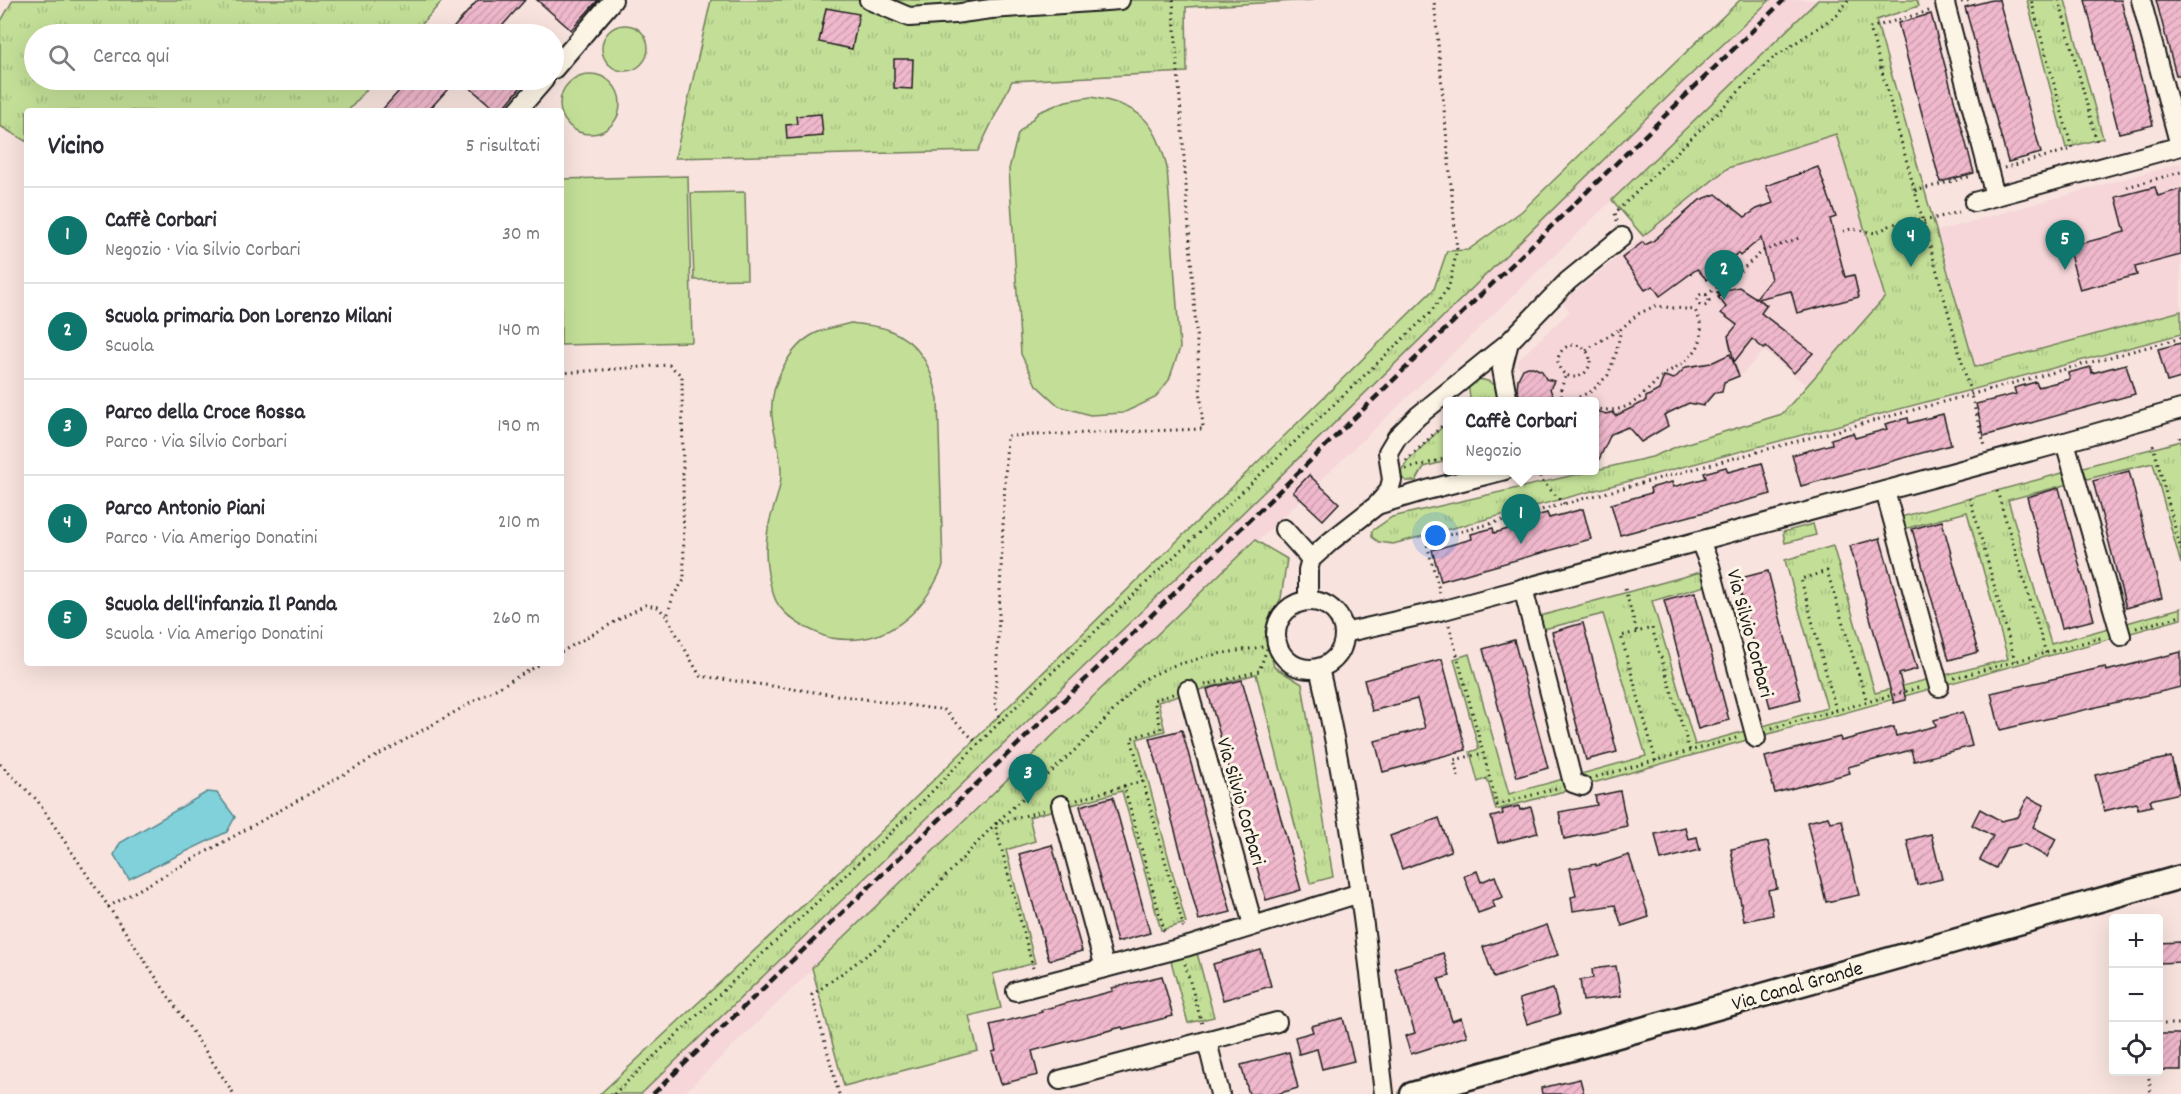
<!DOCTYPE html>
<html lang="it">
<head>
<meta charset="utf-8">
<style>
  body { margin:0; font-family:Dekko,sans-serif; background:#f2f2f3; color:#2b2b33 }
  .controls { position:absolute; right:18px; bottom:18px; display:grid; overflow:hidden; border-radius:6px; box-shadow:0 6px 24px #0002 }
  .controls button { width:54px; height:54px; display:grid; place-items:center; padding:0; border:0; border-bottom:2px solid #e1e1e2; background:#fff; color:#2b2b33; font:30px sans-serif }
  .you { position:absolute; left:1436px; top:536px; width:21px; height:21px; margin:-15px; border:4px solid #fff; border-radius:50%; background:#1a73e8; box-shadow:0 0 0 9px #1a73e833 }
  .badge { display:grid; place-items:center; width:39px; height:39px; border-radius:50%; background:#0f766e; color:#fff; font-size:20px; font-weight:700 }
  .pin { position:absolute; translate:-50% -50px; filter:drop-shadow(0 2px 3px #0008) }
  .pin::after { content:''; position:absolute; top:32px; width:21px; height:18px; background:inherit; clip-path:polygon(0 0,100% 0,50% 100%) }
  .popup { position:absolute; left:1443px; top:397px; width:156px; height:78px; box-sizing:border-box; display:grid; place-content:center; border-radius:6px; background:#fff; filter:drop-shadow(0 2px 4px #0005); font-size:20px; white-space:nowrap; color:#7c7c81 }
  .popup b { font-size:22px; color:#2b2b33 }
  .popup::after { content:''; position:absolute; left:50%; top:100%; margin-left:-12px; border:12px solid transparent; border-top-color:#fff }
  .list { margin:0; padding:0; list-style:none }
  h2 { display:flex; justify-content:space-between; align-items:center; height:78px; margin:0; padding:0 24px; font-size:26px }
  h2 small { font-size:20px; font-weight:400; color:#7c7c81 }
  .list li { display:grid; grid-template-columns:39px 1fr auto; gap:18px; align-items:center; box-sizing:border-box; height:96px; padding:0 24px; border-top:2px solid #e1e1e2 }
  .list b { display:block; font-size:22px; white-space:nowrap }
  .list p { margin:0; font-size:20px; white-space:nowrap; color:#7c7c81 }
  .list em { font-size:20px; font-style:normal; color:#7c7c81 }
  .icon { flex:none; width:33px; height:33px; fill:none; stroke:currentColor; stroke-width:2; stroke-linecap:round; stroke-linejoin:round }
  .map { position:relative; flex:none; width:2181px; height:1094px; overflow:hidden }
  .search { position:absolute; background:#fff; box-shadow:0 6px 24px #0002; left:24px; top:24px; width:540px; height:66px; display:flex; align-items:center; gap:15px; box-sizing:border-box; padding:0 21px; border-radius:33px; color:#7c7c81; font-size:22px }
  .panel { position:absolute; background:#fff; box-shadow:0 6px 24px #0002; left:24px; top:108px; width:540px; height:558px; border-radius:6px }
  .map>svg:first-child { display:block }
</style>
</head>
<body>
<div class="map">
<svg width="2181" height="1094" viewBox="0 0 2181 1094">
  <defs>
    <pattern id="grass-tufts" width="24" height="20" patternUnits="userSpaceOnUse" patternTransform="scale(1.5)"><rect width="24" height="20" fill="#c3df97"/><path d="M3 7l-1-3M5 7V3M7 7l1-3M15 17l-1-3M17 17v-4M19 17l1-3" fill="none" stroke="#a7bf82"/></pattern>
    <pattern id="building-hatch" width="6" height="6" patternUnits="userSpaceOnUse" patternTransform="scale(1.5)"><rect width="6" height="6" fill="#f0b8cc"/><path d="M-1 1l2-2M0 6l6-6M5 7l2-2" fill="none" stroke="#cd9eaf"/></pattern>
  </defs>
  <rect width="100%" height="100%" fill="#f8e3de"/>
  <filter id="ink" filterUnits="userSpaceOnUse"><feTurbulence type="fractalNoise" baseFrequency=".0167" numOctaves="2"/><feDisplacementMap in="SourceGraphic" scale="12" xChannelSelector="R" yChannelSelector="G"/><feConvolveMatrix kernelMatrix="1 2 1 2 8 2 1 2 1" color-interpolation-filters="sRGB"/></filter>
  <g filter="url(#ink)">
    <g fill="#f6d6d9">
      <polygon points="1770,0 1820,0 683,1094 641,1094 1176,578 1684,81"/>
      <polygon points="1836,133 1885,297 1806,385 1764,351 1740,376 1725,382 1724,390 1715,394 1703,407 1689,404 1666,415 1670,426 1641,444 1630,430 1621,430 1611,434 1605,450 1595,452 1594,402 1532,402 1519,398 1516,390 1521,370 1517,365 1518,360 1570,311 1562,302 1570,296 1728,168"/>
      <polygon points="2181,163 2181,310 1976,367 1938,231"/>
    </g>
    <g fill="url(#grass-tufts)" stroke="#707e5a" stroke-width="1.5">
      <polygon points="13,0 443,0 413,34 34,34 34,80 375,80 348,111 27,111 27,142 0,126 0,23"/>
      <polygon points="711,0 1314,0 1186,7 1187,72 1012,81 978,151 675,158"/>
      <polygon points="1740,0 1770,0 1684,81 1176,578 641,1094 600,1094 856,856 1434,289 1447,251 1468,250 1522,211"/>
      <polygon points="1818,0 1917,0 1919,6 1876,20 1975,367 2181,311 2181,334 1393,544 1379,542 1372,537 1372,531 1392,517 1652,457 1678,446 1782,414 1885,297 1836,134 1728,168 1643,236 1612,200"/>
      <polygon points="2027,0 2065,0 2103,138 2066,148"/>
      <path d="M1477 379C1491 380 1501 386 1501 401L1468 402 1470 397 1468 383Z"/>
      <polygon points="1447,422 1447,461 1424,467 1416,481 1406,481 1399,475 1407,462"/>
      <polygon points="2181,441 2181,564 2153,463 2087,479 2083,467"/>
      <polygon points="2066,472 2069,484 2008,500 2051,644 2181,608 2181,619 1496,810 1487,778 1478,782 1470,752 1479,749 1454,659 1469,654 1509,794 1646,756 1603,614 1544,629 1540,616 1701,572 1705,586 1652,601 1695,745 1827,708 1785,560 1833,546 1875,693 2008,659 1967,512 1904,529 1901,517"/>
      <polygon points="1813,524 1816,535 1785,543 1783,532"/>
      <polygon points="1255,540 1287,559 1281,598 1265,631 1274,667 1302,684 1333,877 1310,883 1256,674 1158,702 1165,731 1137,739 1186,923 1161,930 1122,791 1029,817 1035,841 1006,850 1035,963 993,974 1001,1008 969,1016 978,1051 844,1086 812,968"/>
      <polygon points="1197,953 1214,1017 1188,1023 1171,961"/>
    </g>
    <g fill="#c3df97" stroke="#707e5a" stroke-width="1.5">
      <circle cx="625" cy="48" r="23"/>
      <circle cx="590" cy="104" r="30"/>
      <path d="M1091 97C1139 105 1156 120 1167 168L1180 348 1169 380 1155 398 1123 413 1090 415 1059 406 1036 385 1021 354 1009 169 1018 134 1039 112 1066 101Z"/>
      <polygon points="688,176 692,342 561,345 561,179"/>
      <polygon points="745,192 747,279 694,280 691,193"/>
      <path d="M851 323C863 325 878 325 889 330 921 343 931 367 938 399L943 566C923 614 886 647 831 638 824 637 816 632 809 629 797 624 778 610 774 596 766 574 764 552 768 529 771 510 782 491 781 471 781 453 774 435 772 417 769 387 788 346 816 333 827 328 840 326 851 323Z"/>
    </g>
    <polygon fill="#81d1db" stroke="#59898f" stroke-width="1.5" points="207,792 217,793 235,817 227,832 129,879 114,855 120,843"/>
    <g fill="url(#building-hatch)" stroke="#1c1c1c" stroke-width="1.5">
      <polygon points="478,0 525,0 495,34 448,34"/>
      <polygon points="537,0 598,0 571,30"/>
      <polygon points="1992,0 1999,0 2041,153 2008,162 1965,7"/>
      <polygon points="2085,0 2121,0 2153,125 2119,133"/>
      <polygon points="2156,0 2181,0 2181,75 2176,75"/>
      <polygon points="826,8 859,14 852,49 819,42"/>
      <polygon points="1931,14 1974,173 1940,182 1898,23"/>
      <polygon points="894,59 913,59 912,89 894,88"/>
      <polygon points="409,80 456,80 428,111 381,111"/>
      <polygon points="461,80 512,80 521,87 501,111 497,111"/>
      <polygon points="821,114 823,136 787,139 786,125 797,124 796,116"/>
      <polygon points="1818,167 1836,217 1830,219 1845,277 1854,275 1859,297 1797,313 1791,291 1757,299 1767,305 1761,313 1813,353 1794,373 1766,347 1764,349 1752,339 1734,362 1728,336 1737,325 1721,313 1726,307 1718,297 1720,296 1717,292 1739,287 1756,298 1771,279 1761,238 1740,256 1738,253 1707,280 1697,269 1660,296 1653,286 1645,290 1622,258 1643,242 1645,245 1653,241 1700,200 1716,194 1745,217 1757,209 1773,203 1766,186"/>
      <polygon points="2155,187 2158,196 2181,189 2181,255 2135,267 2137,275 2080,290 2068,247 2125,232 2116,197"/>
      <polygon points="2181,343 2181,378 2167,382 2158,349"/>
      <polygon points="1730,354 1739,376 1724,382 1722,392 1714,393 1703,406 1689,403 1664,415 1668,426 1641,442 1628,427 1611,434 1594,470 1594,410 1606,414 1613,412 1615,416 1646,401 1646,397 1659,390 1664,376 1674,379 1686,367 1711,363"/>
      <polygon points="2126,364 2135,394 1984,436 1976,404 2016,394 2014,388 2036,382 2038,387 2070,379 2068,373 2091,367 2092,373"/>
      <polygon points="1528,367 1533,367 1542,371 1546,379 1554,381 1550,389 1553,396 1541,402 1532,402 1520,397 1517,389 1518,379 1523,369"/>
      <polygon points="1943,414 1951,445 1801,486 1792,455 1832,444 1831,439 1853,433 1855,438 1887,429 1885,424 1908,418 1909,423"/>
      <polygon points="1762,463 1771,494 1620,535 1611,504 1651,493 1650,488 1672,482 1673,487 1706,478 1704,473 1726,467 1728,472"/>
      <polygon points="2129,471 2162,598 2126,608 2093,481"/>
      <polygon points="1309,475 1339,503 1323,520 1293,492"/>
      <polygon points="2059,488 2094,620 2062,628 2027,497"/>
      <polygon points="1583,509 1591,539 1441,581 1432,550 1472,539 1471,534 1493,528 1494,533 1526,524 1525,519 1547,513 1549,518"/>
      <polygon points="1942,521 1978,652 1949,660 1912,529"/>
      <polygon points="1880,538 1917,669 1899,674 1906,700 1894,703 1850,546"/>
      <polygon points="1768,571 1801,699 1770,707 1737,579"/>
      <polygon points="1695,592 1729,720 1698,729 1664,600"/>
      <polygon points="1583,623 1617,752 1586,760 1552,632"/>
      <polygon points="1514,640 1548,768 1517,777 1483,649"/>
      <polygon points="2181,652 2181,687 2000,730 1991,693 2105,667 2106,671"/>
      <polygon points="1442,659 1466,750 1383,772 1375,741 1425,728 1417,699 1372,711 1364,680"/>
      <polygon points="1242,680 1301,890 1266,900 1207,689"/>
      <polygon points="1963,712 1972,746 1914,761 1911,750 1848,767 1850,773 1775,793 1765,757 1840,737 1841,741 1894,727 1896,736 1936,726 1934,720"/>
      <polygon points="1182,730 1231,912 1199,920 1150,738"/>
      <polygon points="2171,757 2180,793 2150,800 2152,806 2138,809 2136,803 2104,811 2095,775"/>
      <polygon points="1620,791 1627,826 1564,839 1559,812 1597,805 1595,796"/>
      <polygon points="1113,797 1150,933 1117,942 1080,806"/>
      <polygon points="2028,797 2044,805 2033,827 2056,839 2047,857 2024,844 2006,848 1996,868 1980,860 1993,836 1972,825 1980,809 2001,821 2018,817"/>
      <polygon points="1519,806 1520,810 1531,807 1538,833 1498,843 1491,817 1503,814 1502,810"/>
      <polygon points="1828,817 1830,822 1842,820 1859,895 1826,902 1807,822"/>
      <polygon points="1439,818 1451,851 1402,869 1390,836"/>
      <polygon points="1685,827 1688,839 1697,837 1700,850 1661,860 1655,834"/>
      <polygon points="1931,834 1942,879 1917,885 1907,840"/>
      <polygon points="1768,842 1777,888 1768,890 1773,915 1744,921 1731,849"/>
      <polygon points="1052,845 1082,951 1049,960 1019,854"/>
      <polygon points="1629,855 1649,917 1622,926 1615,905 1573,911 1571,897 1576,896 1570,868 1596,864 1596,866"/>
      <polygon points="1477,871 1481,882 1495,876 1503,897 1492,901 1495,907 1478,913 1464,876"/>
      <polygon points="1547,925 1558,955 1494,978 1483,947"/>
      <polygon points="2181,942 2181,962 2158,963 2158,943"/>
      <polygon points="1261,950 1271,986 1223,1000 1213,964"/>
      <polygon points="1443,953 1450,976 1439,979 1452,1021 1461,1018 1467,1036 1411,1054 1405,1036 1415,1033 1395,968"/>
      <polygon points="1616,966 1621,996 1583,1001 1580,980 1593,978 1592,969"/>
      <polygon points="1162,976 1173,1016 1123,1029 1122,1027 1032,1051 1038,1075 1001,1084 992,1052 996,1051 990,1025 1042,1012 1041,1010 1113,991 1112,988"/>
      <polygon points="1553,989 1560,1014 1527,1024 1519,999"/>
      <polygon points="1343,1018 1354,1061 1322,1069 1317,1049 1299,1054 1295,1037 1313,1032 1311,1026"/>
      <polygon points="2158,1034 2181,1034 2181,1070 2160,1070"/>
      <polygon points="1289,1052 1298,1088 1277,1094 1249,1094 1241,1065"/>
      <polygon points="1580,1079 1584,1094 1542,1094 1541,1088"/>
    </g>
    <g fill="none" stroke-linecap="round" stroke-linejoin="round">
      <g stroke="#1c1c1c" stroke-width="22">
        <g id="minor">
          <polyline points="869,0 909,17 954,14 991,9 1120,0"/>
          <polyline points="1944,0 1995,196"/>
          <polyline points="2141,0 2180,146"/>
          <polyline points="554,69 613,0"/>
          <polyline points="517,111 544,80"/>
          <polyline points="1974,202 2181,146"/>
          <polyline points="1508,402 1502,369 1509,342"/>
          <polyline points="2065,442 2121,636"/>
          <polyline points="1885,491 1939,687"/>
          <polyline points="1377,505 1427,490 1505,470"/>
          <polyline points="1284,529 1311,559"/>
          <polyline points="1700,541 1710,566 1756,738"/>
          <polyline points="1523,588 1573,783 1582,786"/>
          <polyline points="1308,601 1308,570 1311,559 1331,541 1377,505 1389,491 1392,480 1388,452 1397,437 1418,416 1509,342 1568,281 1622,237"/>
          <circle cx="1310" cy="635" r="34"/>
          <polyline points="1344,633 1444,610 2065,442 2181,409"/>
          <path d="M1319 668C1352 808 1368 951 1384 1094"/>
          <polyline points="1188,690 1253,925"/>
          <polyline points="1061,805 1105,968"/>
          <polyline points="1016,991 1189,946 1360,893"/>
          <polyline points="1207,1041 1220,1094"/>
          <polyline points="1060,1080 1277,1022"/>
        </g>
      </g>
      <g stroke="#1c1c1c" stroke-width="27">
        <polyline id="major" points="1412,1094 2181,877"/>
      </g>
      <g stroke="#1c1c1c" stroke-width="3" stroke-dasharray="1.5 4.5" stroke-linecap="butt">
        <polyline points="2059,0 2097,142"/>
        <polyline points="1961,2 1971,0"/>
        <polyline points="1929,11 1870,28 1985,446"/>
        <polyline points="2004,168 2072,149 2031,0"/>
        <polyline points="2127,187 2181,172"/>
        <polyline points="1915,191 1972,176"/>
        <polyline points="1617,221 1615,213 1773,58 1837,15 1848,0"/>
        <polyline points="1843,231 1851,229 1876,233 1891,225 1909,219 1924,221 1959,212"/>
        <circle cx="1703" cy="300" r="6"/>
        <polyline points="1706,295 1738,273 1763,251 1802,237"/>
        <circle cx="1574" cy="361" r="16"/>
        <polyline points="1586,350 1620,329"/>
        <polyline points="561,373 669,365 682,376 684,580 673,596 667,617 700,676 944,710 978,744"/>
        <polyline points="1562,402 1561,389 1566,374"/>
        <path d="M1568 402 1592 391 1608 375 1616 353 1621 329 1638 314 1655 306 1695 310C1707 334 1702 349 1680 365 1674 369 1666 372 1661 377 1639 398 1628 416 1594 408"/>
        <polyline points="2180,437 2181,443"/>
        <polyline points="2153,445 2181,550"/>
        <polyline points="1406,461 1448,420"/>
        <polyline points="1406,469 1448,458"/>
        <polyline points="1540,470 1540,479 1564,504"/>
        <polyline points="1997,491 2046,653"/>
        <polyline points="1970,498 2015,661"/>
        <polyline points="1625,589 1637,632"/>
        <polyline points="1440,593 1426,541 2181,338"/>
        <polyline points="1449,625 1497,805 1557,788"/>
        <polyline points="2136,628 2181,616"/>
        <polyline points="561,652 645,605 658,607 667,617"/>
        <polyline points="1954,678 2104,637"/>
        <polyline points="1205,685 1259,671 1268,646 1276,637"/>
        <polyline points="1173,694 1154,700 1161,729 1131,738 1184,929"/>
        <polyline points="1836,710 1801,579 1827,571 1867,702"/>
        <polyline points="1000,722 995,703 1007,436 1203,429 1173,0"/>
        <polyline points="1772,728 1922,687"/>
        <polyline points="1656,761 1621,636 1652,628 1690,751"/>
        <polyline points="0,764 37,800 234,1094"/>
        <polyline points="1458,777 1454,760 1484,753"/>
        <polyline points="1596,777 1740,737"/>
        <polyline points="1124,786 1143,781"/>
        <polyline points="1077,800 1124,786 1165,934"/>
        <polyline points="108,907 542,663"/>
        <polyline points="1185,964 1202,1024"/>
        <polyline points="1033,968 995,824 1045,810"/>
        <polyline points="2158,1024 2181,1024"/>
        <polyline points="2148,1072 2151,1094"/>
        <polyline points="614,1094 904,820 1000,722 1430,313 1449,286 1457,250 1434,0"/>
        <polyline points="839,1094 812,995 882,944 995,824 1089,737 1142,680 1172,666 1212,655 1268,646"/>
      </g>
      <use href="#minor" stroke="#fcf5e5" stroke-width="18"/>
      <use href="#major" stroke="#fcf5e5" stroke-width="22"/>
      <polyline stroke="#1c1c1c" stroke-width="4.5" stroke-dasharray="9 4.5" stroke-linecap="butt" points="653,1094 1086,679 1784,0"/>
    </g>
  </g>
  <g text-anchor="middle" stroke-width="6" stroke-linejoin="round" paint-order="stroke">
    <g font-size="21" fill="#1c1c1c" stroke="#fcf5e5">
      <text transform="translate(1751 633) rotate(75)" y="7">Via Silvio Corbari</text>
      <text transform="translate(1242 801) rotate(74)" y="7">Via Silvio Corbari</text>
      <text transform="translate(1797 985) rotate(-16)" y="7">Via Canal Grande</text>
    </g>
  </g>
</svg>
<div class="controls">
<button>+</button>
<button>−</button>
<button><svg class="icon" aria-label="locate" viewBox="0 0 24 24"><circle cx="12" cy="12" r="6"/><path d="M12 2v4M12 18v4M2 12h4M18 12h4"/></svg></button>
</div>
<div class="you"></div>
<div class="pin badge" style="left:1521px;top:544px">1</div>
<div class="popup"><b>Caffè Corbari</b>Negozio</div>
<div class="pin badge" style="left:1724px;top:300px">2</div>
<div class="pin badge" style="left:1028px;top:804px">3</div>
<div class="pin badge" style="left:1911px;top:267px">4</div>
<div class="pin badge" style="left:2065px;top:270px">5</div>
<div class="search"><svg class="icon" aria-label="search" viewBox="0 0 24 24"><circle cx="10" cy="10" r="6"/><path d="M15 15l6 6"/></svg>Cerca qui</div>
<section class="panel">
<h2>Vicino<small>5 risultati</small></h2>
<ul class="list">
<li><span class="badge">1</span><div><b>Caffè Corbari</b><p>Negozio · Via Silvio Corbari</p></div><em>30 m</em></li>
<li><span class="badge">2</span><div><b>Scuola primaria Don Lorenzo Milani</b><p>Scuola</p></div><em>140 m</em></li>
<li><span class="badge">3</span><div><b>Parco della Croce Rossa</b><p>Parco · Via Silvio Corbari</p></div><em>190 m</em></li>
<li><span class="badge">4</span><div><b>Parco Antonio Piani</b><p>Parco · Via Amerigo Donatini</p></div><em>210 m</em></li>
<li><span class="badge">5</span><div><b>Scuola dell'infanzia Il Panda</b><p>Scuola · Via Amerigo Donatini</p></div><em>260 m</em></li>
</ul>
</section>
</div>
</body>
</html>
